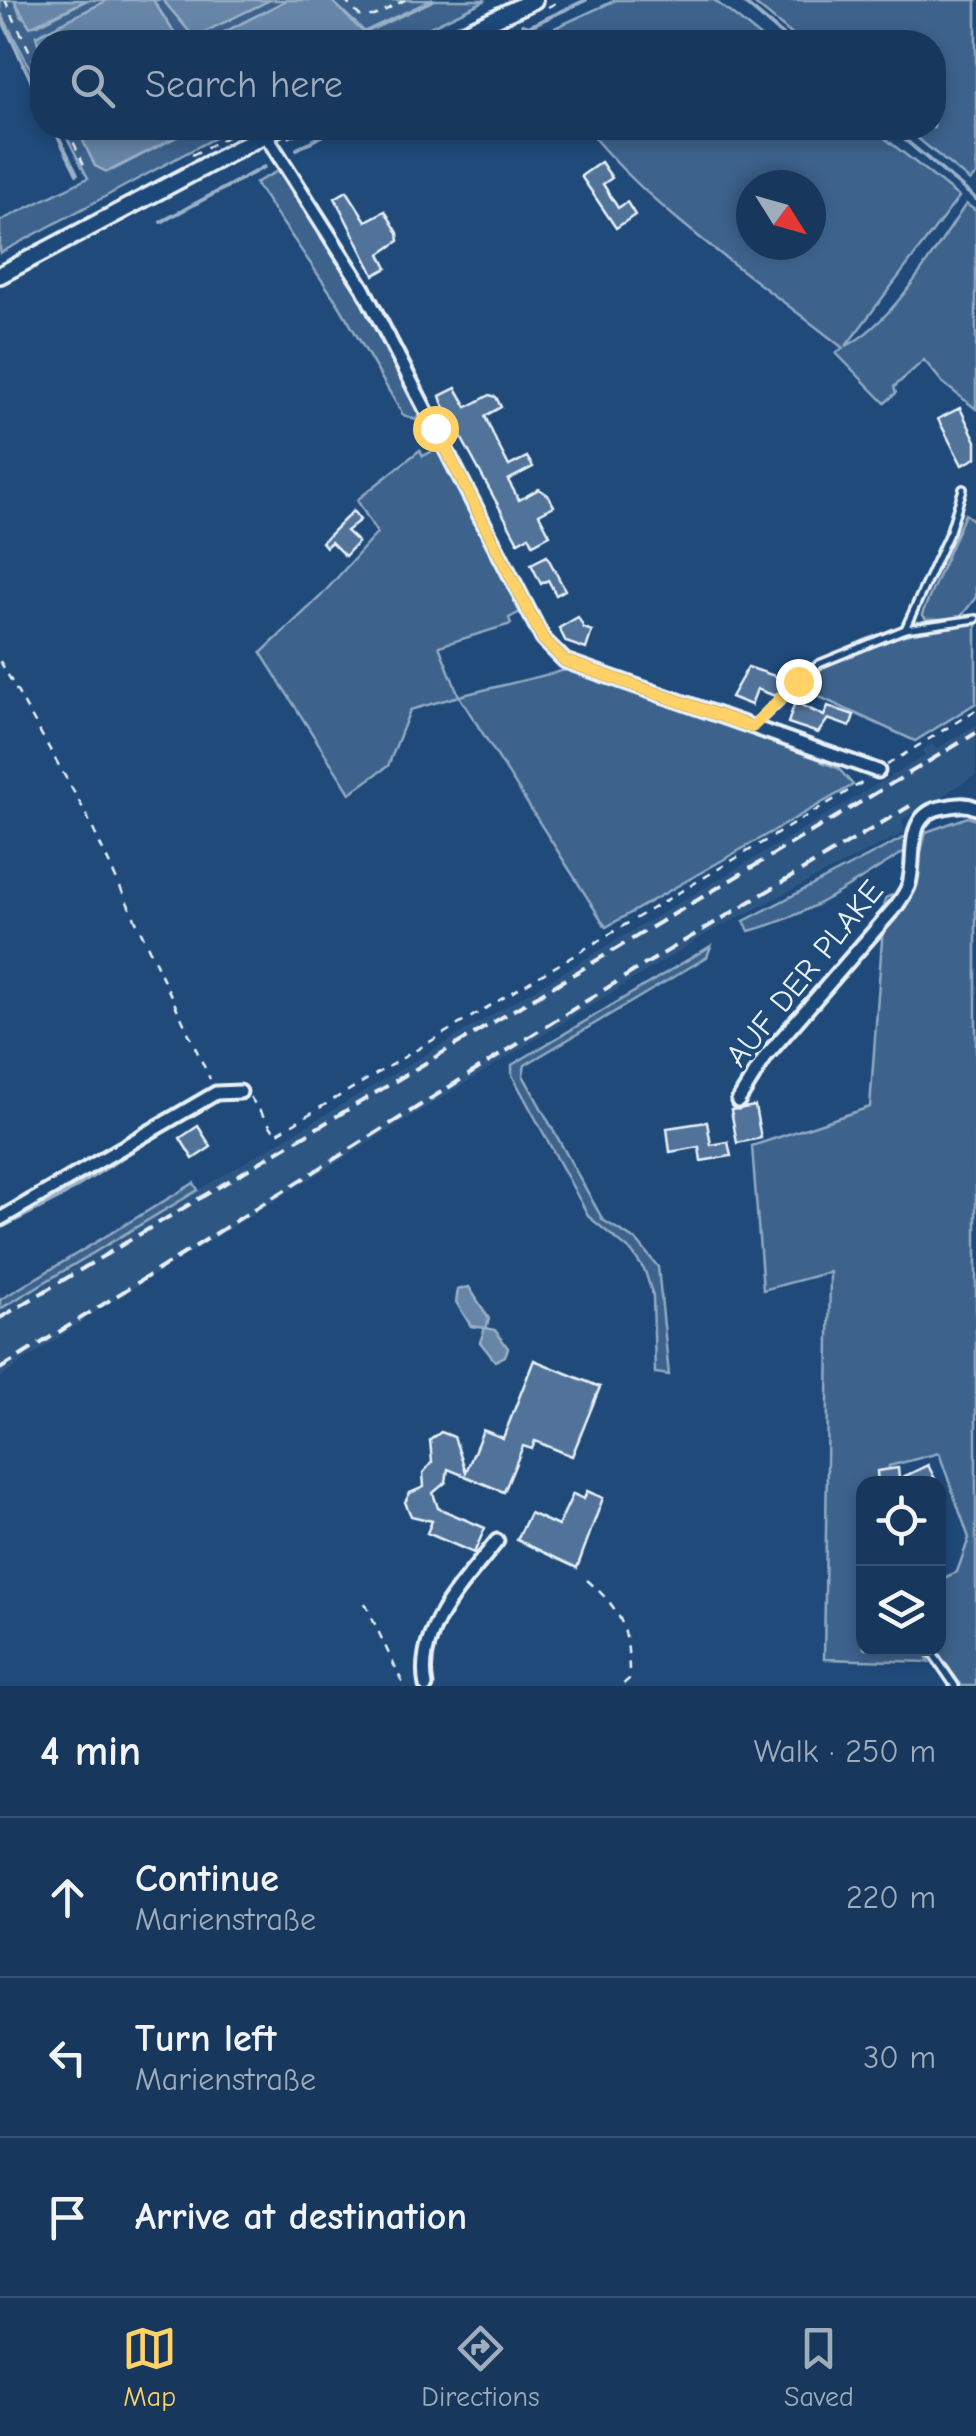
<!DOCTYPE html>
<html lang="en">
<head>
<meta charset="utf-8">
<style>
  body { margin:0; font-family:"Comic Neue",sans-serif; background:#244365; color:#f1f3f6 }
  .controls { position:absolute; right:30px; bottom:30px; display:grid; overflow:hidden; border-radius:20px; box-shadow:0 5px 15px #0003 }
  .controls button { width:90px; height:90px; display:grid; place-items:center; padding:0; border:0; border-bottom:2px solid #365272; background:#17385c; color:#f1f3f6; font:50px sans-serif }
  .compass { position:absolute; left:736px; top:170px; width:90px; height:90px; border-radius:50%; background:#17385c; box-shadow:0 5px 15px #0003; rotate:127deg }
  .stop { position:absolute; width:30px; height:30px; margin:-22px; border:8px solid #ffd166; border-radius:50%; background:#fff }
  .stop.end { background:#ffd166; border-color:#fff; box-shadow:0 2px 10px #0008 }
  .list { margin:0; padding:0; list-style:none }
  h2 { display:flex; justify-content:space-between; align-items:center; height:130px; margin:0; padding:0 40px; font-size:42px }
  h2 small { font-size:32px; font-weight:400; color:#9eacbb }
  .list li { display:grid; grid-template-columns:65px 1fr auto; gap:30px; align-items:center; box-sizing:border-box; height:160px; padding:0 40px; border-top:2px solid #365272 }
  .list b { display:block; font-size:38px; white-space:nowrap }
  .list p { margin:0; font-size:32px; white-space:nowrap; color:#9eacbb }
  .list em { font-size:32px; font-style:normal; color:#9eacbb }
  .icon { flex:none; width:55px; height:55px; fill:none; stroke:currentColor; stroke-width:2; stroke-linecap:round; stroke-linejoin:round }
  .map { position:relative; flex:none; width:976px; height:1686px; overflow:hidden }
  .search { position:absolute; background:#17385c; box-shadow:0 5px 15px #0003; left:30px; right:30px; top:30px; height:110px; display:flex; align-items:center; gap:25px; box-sizing:border-box; padding:0 35px; border-radius:40px; color:#9eacbb; font-size:38px }
  .sheet { height:610px; background:#17385c }
  nav { display:flex; justify-content:space-around; align-items:center; box-sizing:border-box; height:140px; border-top:2px solid #365272; background:#17385c; font-size:28px; color:#9eacbb }
  nav a { display:grid; justify-items:center; gap:5px }
  nav .on { color:#ffd166 }
  .map>svg:first-child { display:block }
</style>
</head>
<body>
<div class="map">
<svg width="976" height="1686" viewBox="0 0 976 1686">
  <rect width="100%" height="100%" fill="#1f4a7a"/>
  <filter id="ink" filterUnits="userSpaceOnUse"><feTurbulence type="fractalNoise" baseFrequency=".01" numOctaves="2"/><feDisplacementMap in="SourceGraphic" scale="20" xChannelSelector="R" yChannelSelector="G"/><feConvolveMatrix kernelMatrix="1 2 1 2 8 2 1 2 1" color-interpolation-filters="sRGB"/></filter>
  <g filter="url(#ink)">
    <polygon fill="#2e5683" points="976,725 976,775 902,820 905,832 710,932 103,1307 0,1378 0,1309 903,769 925,756 922,750 932,744 936,749"/>
    <g fill="#3c628c" stroke="#92aac2" stroke-width="2.5" fill-rule="evenodd">
      <polygon points="0,0 14,0 21,16 38,25 87,0 108,0 36,36 42,56 42,91 0,11"/>
      <polygon points="153,0 163,0 194,37 270,0 287,0 205,42 180,42"/>
      <polygon points="331,0 486,0 399,42 359,42 365,32"/>
      <polygon points="616,0 714,0 767,42 524,42"/>
      <polygon points="750,0 976,0 976,175 970,181 905,128 934,128 934,42 801,42"/>
      <polygon points="62,128 77,128 95,166 113,170 194,128 233,128 0,253 0,221 88,178"/>
      <path d="M586 128H872L959 197 846 346C892 324 937 247 966 204L976 211V409L943 383 924 360 894 387 896 393 885 403 836 353 843 348C758 280 653 212 586 128ZM751 185H811V245H751Z"/>
      <polygon points="280,170 358,292 420,413 416,420 403,415 339,305 255,183"/>
      <polygon points="439,448 524,610 509,618 511,624 439,646 459,696 574,668 828,758 822,762 838,768 853,785 606,927 459,696 410,710 388,766 350,793 261,653 320,597 377,533 357,500 420,450 423,456"/>
      <polygon points="965,514 976,522 976,597 959,619 926,619 922,614"/>
      <path d="M976 622V703L915 741 800 688C823 656 884 640 921 631 939 627 958 628 976 622Z"/>
      <polygon points="968,817 976,820 976,1686 962,1686 935,1649 938,1648 939,1580 957,1572 969,1538 939,1453 889,1466 889,1483 864,1484 864,1648 923,1649 929,1662 824,1659 830,1272 763,1290 752,1146 870,1107 885,898 912,887 926,832"/>
      <path d="M907 836V850C857 881 807 917 749 931L744 921Z"/>
      <polygon points="711,946 707,957 525,1065 523,1075 603,1220 637,1241 658,1267 669,1375 655,1373 653,1296 645,1271 632,1252 589,1217 512,1075 512,1065"/>
      <polygon points="194,1183 198,1190 0,1309 0,1300"/>
    </g>
    <g fill="#6685a7" stroke="#9ab0c7" stroke-width="2.5">
      <polygon points="14,0 87,0 30,27"/>
      <polygon points="108,0 153,0 180,42 42,42 42,56 36,36"/>
      <polygon points="163,0 270,0 194,37"/>
      <polygon points="287,0 331,0 366,35 359,42 205,42"/>
      <polygon points="77,128 194,128 107,172 95,166"/>
      <polygon points="469,1287 489,1319 486,1328 495,1330 508,1348 505,1356 495,1361 480,1342 485,1328 471,1326 456,1302 458,1289"/>
    </g>
    <g fill="none" stroke-linecap="round" stroke-linejoin="round">
      <g stroke="#9ab0c7" stroke-width="4">
        <polyline points="741,0 791,42"/>
        <polyline points="0,15 42,103"/>
        <polyline points="522,25 528,27 586,0"/>
        <polyline points="365,32 433,0"/>
        <polyline points="54,128 77,174"/>
        <polyline points="891,128 976,199"/>
        <polyline points="297,149 336,128"/>
        <polyline points="161,222 264,167"/>
        <polyline points="0,1228 57,1199 159,1134"/>
      </g>
    </g>
    <g fill="#517399" stroke="#e8f1f8" stroke-width="2.5">
      <polygon points="601,162 612,178 603,184 618,208 627,202 635,215 616,228 581,176"/>
      <polygon points="347,191 366,221 385,211 398,233 399,241 380,254 387,268 374,275 335,198"/>
      <polygon points="456,388 467,407 490,395 496,397 501,407 485,416 496,441 509,466 527,457 533,467 508,480 519,500 539,489 548,495 554,506 539,514 550,535 533,544 529,536 518,542 442,402 440,396"/>
      <polygon points="960,408 976,441 976,458 962,465 938,419"/>
      <polygon points="353,511 360,520 346,531 358,542 345,556 331,542 326,547 322,542"/>
      <polygon points="547,556 565,590 556,595 548,580 541,584 531,564"/>
      <polygon points="578,617 584,628 592,631 586,649 566,642 559,628"/>
      <polygon points="748,667 775,676 786,685 775,696 757,689 751,705 731,697"/>
      <polygon points="795,702 824,716 828,706 854,715 850,727 828,719 818,733 788,723"/>
      <polygon points="755,1106 761,1138 737,1143 731,1110"/>
      <polygon points="707,1122 711,1145 728,1142 731,1156 701,1161 699,1147 670,1152 667,1128"/>
      <polygon points="198,1126 211,1147 193,1159 180,1138"/>
      <polygon points="534,1360 600,1387 572,1456 535,1441 532,1449 523,1446 504,1492 448,1469 446,1482 433,1493 438,1508 485,1528 474,1553 427,1533 432,1521 411,1516 405,1502 410,1493 424,1487 423,1473 432,1462 430,1440 441,1432 454,1437 466,1472 483,1430 503,1438"/>
      <polygon points="928,1465 935,1479 925,1484 878,1484 877,1471 898,1468 899,1479"/>
      <polygon points="587,1491 603,1498 577,1568 517,1540 530,1513 558,1526 573,1494 584,1499"/>
    </g>
    <g fill="none" stroke-linecap="round" stroke-linejoin="round">
      <g stroke="#e8f1f8" stroke-width="12">
        <g id="lane">
          <polyline points="905,629 950,531 963,489"/>
          <polyline points="754,725 819,664 905,629 976,619"/>
          <polyline points="929,1648 955,1686"/>
        </g>
      </g>
      <g stroke="#e8f1f8" stroke-width="19">
        <g id="street">
          <polyline points="265,134 363,288 543,639 565,661 878,771"/>
          <path d="M738 1101 766 1056 897 905C901 899 907 891 909 884 917 855 903 813 945 807 957 805 965 803 976 808"/>
          <polyline points="0,1219 216,1093 240,1092"/>
          <path d="M426 1686C415 1629 464 1583 497 1541"/>
        </g>
      </g>
      <g stroke="#e8f1f8" stroke-width="22">
        <g id="secondary">
          <polyline points="445,42 534,0"/>
          <polyline points="0,275 277,128"/>
        </g>
      </g>
      <g stroke="#e8f1f8" stroke-width="2.5" stroke-dasharray="8 8" stroke-linecap="butt">
        <polyline points="5,0 42,77"/>
        <polyline points="344,0 360,16 374,16 405,0"/>
        <polyline points="548,7 562,0"/>
        <polyline points="413,42 435,32"/>
        <polyline points="67,128 84,165"/>
        <polyline points="288,138 308,128"/>
        <polyline points="192,155 244,128"/>
        <polyline points="0,661 84,810 210,1079"/>
        <polyline points="887,765 976,710"/>
        <polyline points="250,1097 276,1134 865,781"/>
        <path d="M587 1580C624 1612 629 1630 629 1679L621 1686"/>
        <polyline points="365,1603 404,1686"/>
      </g>
      <use href="#lane" stroke="#1f4a7a" stroke-width="5"/>
      <use href="#street" stroke="#1f4a7a" stroke-width="11"/>
      <use href="#secondary" stroke="#1f4a7a" stroke-width="15"/>
      <g stroke="#e8f1f8" stroke-width="4" stroke-dasharray="15 8" stroke-linecap="butt">
        <polyline points="0,1318 976,733"/>
        <polyline points="0,1369 634,971 910,806"/>
      </g>
    </g>
  </g>
  <g fill="none" stroke-linecap="round" stroke-linejoin="round" filter="url(#ink)">
    <polyline stroke="#ffd166" stroke-width="12" points="435,428 543,639 565,661 752,727 798,681"/>
  </g>
  <g text-anchor="middle" stroke-width="8" stroke-linejoin="round" paint-order="stroke">
    <g font-size="32" fill="#e8f1f8" stroke="#1f4a7a">
      <text transform="translate(804 973) rotate(-51)" y="11">AUF DER PLAKE</text>
    </g>
  </g>
</svg>
<div class="controls">
<button><svg class="icon" aria-label="locate" viewBox="0 0 24 24"><circle cx="12" cy="12" r="6"/><path d="M12 2v4M12 18v4M2 12h4M18 12h4"/></svg></button>
<button><svg class="icon" aria-label="layers" viewBox="0 0 24 24"><path d="M12 4l9 5-9 5-9-5zM3 14l9 5 9-5"/></svg></button>
</div>
<svg class="compass" viewBox="-18 -18 36 36"><path d="M0-13l5 13h-10z" fill="#e53935"/><path d="M0 13l5-13h-10z" fill="#9eacbb"/></svg>
<div class="stop" style="left:435px;top:428px"></div>
<div class="stop end" style="left:798px;top:681px"></div>
<div class="search"><svg class="icon" aria-label="search" viewBox="0 0 24 24"><circle cx="10" cy="10" r="6"/><path d="M15 15l6 6"/></svg>Search here</div>
</div>
<section class="sheet">
<h2>4 min<small>Walk · 250 m</small></h2>
<ul class="list">
<li><svg class="icon" aria-label="ahead" viewBox="0 0 24 24"><path d="M12 20V5M6 11l6-6 6 6"/></svg><div><b>Continue</b><p>Marienstraße</p></div><em>220 m</em></li>
<li><svg class="icon" aria-label="left" viewBox="0 0 24 24"><path d="M17 20v-9H6M10 6l-5 5 5 5"/></svg><div><b>Turn left</b><p>Marienstraße</p></div><em>30 m</em></li>
<li><svg class="icon" aria-label="arrive" viewBox="0 0 24 24"><path d="M6 21V4h12l-3 4 3 4H6"/></svg><div><b>Arrive at destination</b></div></li>
</ul>
</section>
<nav>
<a class="on"><svg class="icon" aria-label="map" viewBox="0 0 24 24"><path d="M3 6l6-2 6 2 6-2v14l-6 2-6-2-6 2zM9 4v14M15 6v14"/></svg>Map</a>
<a><svg class="icon" aria-label="directions" viewBox="0 0 24 24"><path d="M12 3l9 9-9 9-9-9zM9 14v-3h6M13 9l2 2-2 2"/></svg>Directions</a>
<a><svg class="icon" aria-label="saved" viewBox="0 0 24 24"><path d="M7 4h10v16l-5-4-5 4z"/></svg>Saved</a>
</nav>
</body>
</html>
